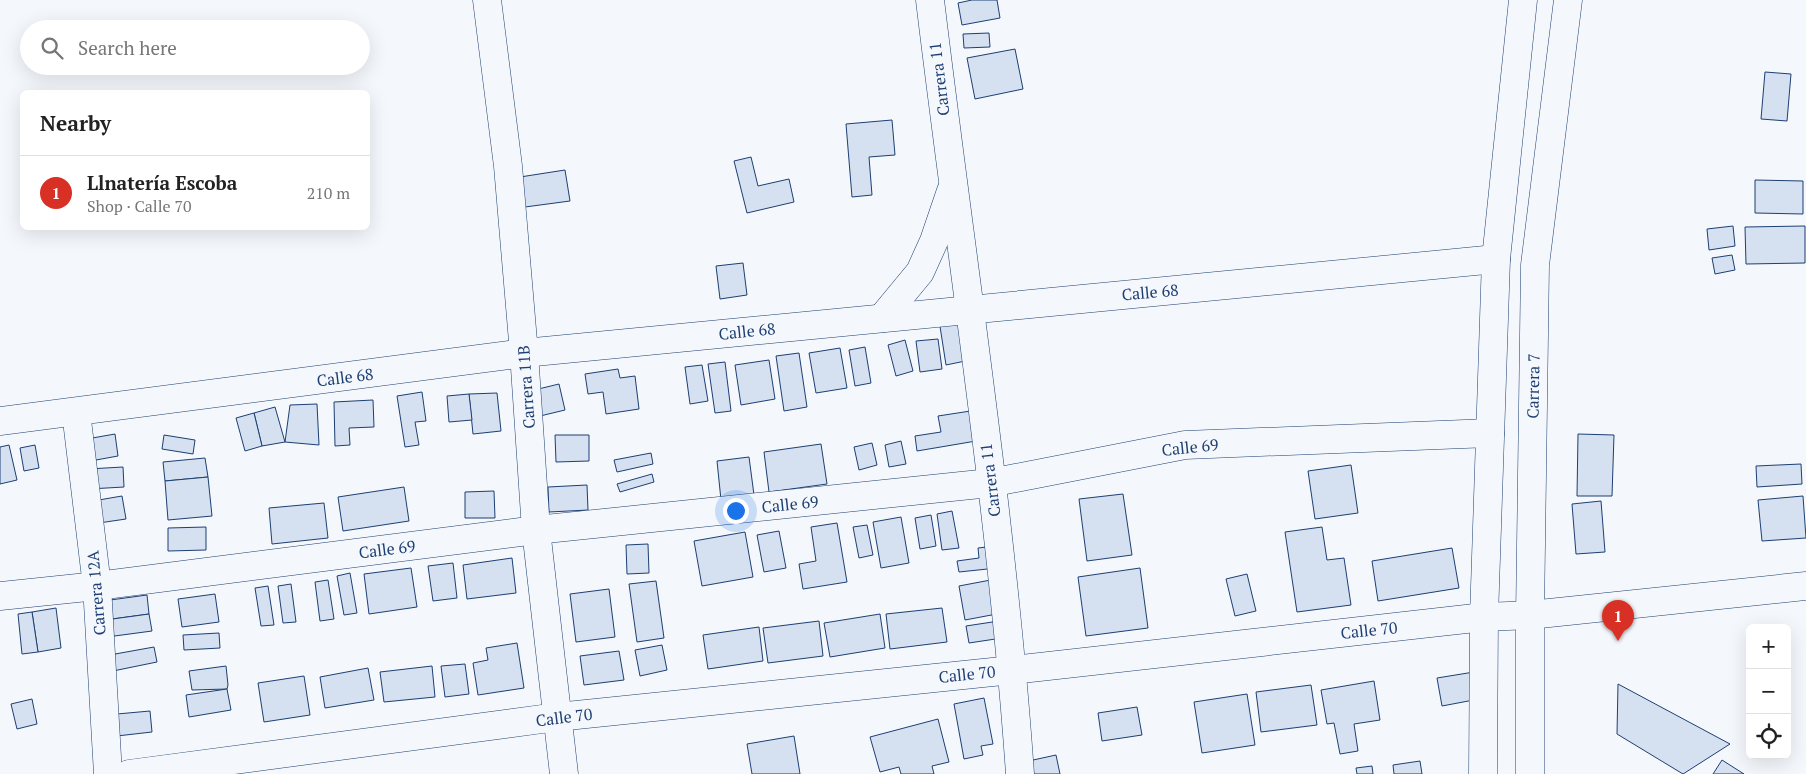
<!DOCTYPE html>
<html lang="en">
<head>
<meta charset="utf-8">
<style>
  body { margin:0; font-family:"PT Serif",serif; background:#f6f6f6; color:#222 }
  .controls { position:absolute; right:15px; bottom:15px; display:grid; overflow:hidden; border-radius:8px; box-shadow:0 5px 20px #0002 }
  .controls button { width:45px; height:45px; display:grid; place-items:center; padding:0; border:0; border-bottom:1px solid #e0e0e0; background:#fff; color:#222; font:25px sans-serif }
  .you { position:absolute; left:735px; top:510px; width:18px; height:18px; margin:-12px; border:4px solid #fff; border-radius:50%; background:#1a73e8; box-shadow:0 0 0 8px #1a73e833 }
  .badge { display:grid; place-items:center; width:32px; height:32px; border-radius:50%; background:#d93025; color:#fff; font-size:16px; font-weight:700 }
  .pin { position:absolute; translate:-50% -41px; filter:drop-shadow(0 1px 2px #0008) }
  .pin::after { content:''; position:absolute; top:26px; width:18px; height:15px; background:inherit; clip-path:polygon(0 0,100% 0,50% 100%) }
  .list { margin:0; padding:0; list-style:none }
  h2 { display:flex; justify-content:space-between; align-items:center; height:65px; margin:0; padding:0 20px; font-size:21px }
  h2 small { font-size:16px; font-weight:400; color:#767676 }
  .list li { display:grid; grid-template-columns:32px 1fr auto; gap:15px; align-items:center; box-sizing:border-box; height:75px; padding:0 20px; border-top:1px solid #e0e0e0 }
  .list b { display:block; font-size:19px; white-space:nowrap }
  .list p { margin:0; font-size:16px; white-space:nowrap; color:#767676 }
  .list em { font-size:16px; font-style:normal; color:#767676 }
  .icon { flex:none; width:28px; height:28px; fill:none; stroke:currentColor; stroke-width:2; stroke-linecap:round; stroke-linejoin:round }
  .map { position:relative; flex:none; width:1806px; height:774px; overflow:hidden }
  .search { position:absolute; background:#fff; box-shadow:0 5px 20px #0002; left:20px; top:20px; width:350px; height:55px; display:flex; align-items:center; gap:12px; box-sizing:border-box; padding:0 18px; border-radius:28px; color:#767676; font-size:19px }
  .panel { position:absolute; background:#fff; box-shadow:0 5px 20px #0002; left:20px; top:90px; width:350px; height:140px; border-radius:8px }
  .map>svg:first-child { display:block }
</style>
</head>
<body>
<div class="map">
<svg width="1806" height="774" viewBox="0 0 1806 774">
  <rect width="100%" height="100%" fill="#f4f7fb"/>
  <g fill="#d5e0f0" stroke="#1d3f73">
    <polygon points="972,0 997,0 1000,18 962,25 958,3"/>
    <polygon points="989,33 990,47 964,48 963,34"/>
    <polygon points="1015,49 1023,89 975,99 967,58"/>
    <polygon points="1765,72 1791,74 1787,121 1761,119"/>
    <polygon points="892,120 895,155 869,157 872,195 852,197 846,124"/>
    <polygon points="751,157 758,186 789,179 794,202 747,213 734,161"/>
    <polygon points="565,170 570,201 525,207 520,177"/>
    <polygon points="1755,180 1803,181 1803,214 1755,213"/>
    <polygon points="1733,226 1735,246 1709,250 1707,229"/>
    <polygon points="1805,226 1805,263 1746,264 1745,227"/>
    <polygon points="1732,255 1735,270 1715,274 1712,258"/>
    <polygon points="743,263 747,295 720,299 716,266"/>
    <polygon points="968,314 975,359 946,365 939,320"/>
    <polygon points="938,339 942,369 920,372 916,341"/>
    <polygon points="905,340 913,371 896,376 888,345"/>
    <polygon points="865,347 871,383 855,386 849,350"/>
    <polygon points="840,348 847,388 816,393 809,353"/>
    <polygon points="799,353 807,407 784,411 776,356"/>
    <polygon points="769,360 775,399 741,405 735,365"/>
    <polygon points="725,362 731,411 715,413 708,364"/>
    <polygon points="702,365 708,401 690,404 685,367"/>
    <polygon points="618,369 620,378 635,376 639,409 606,414 603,392 588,394 585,374"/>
    <polygon points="559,384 565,410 536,417 530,391"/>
    <polygon points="422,392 426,421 415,422 419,445 405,447 397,396"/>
    <polygon points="497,393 501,431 473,434 469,394"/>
    <polygon points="469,394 472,420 449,422 447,396"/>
    <polygon points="373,400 374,427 349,428 350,445 335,446 334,402"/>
    <polygon points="317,404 319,445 285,442 290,405"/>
    <polygon points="275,407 285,442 262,446 254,413"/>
    <polygon points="977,410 982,440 917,451 915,436 941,432 938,416"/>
    <polygon points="254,413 262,446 245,451 236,418"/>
    <polygon points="115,434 118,456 85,462 81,440"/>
    <polygon points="1578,434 1614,435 1612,496 1577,496"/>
    <polygon points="164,435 195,440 193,454 162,449"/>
    <polygon points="555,435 589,435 589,461 556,462"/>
    <polygon points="901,441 906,464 889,467 885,445"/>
    <polygon points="872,443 877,465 859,470 854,447"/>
    <polygon points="821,444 827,484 769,492 764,452"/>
    <polygon points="9,445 17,480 0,484 0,447"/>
    <polygon points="35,445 39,468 24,471 20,448"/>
    <polygon points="651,453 653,464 617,472 614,460"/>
    <polygon points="749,457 754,495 721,500 717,461"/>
    <polygon points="205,458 208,477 165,481 163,462"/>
    <polygon points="1801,464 1802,484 1757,487 1756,466"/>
    <polygon points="1351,465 1358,513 1315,519 1308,471"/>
    <polygon points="123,467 124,487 89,489 88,469"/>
    <polygon points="652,474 654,482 620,492 617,484"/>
    <polygon points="208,477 212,516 168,520 165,481"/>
    <polygon points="587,485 588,510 549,512 548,487"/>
    <polygon points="404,487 409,521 343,531 338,497"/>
    <polygon points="494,491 495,518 465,518 465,492"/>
    <polygon points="1123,494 1132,555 1087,561 1079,499"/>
    <polygon points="122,496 126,519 92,524 87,502"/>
    <polygon points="1803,496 1806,538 1762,541 1758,500"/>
    <polygon points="1601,501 1605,552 1576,554 1572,504"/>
    <polygon points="324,503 328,538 272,544 269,508"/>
    <polygon points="952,511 959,548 942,550 937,514"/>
    <polygon points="931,515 936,546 920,549 915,518"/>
    <polygon points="901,517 909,563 881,568 873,522"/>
    <polygon points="837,523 847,582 803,589 799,564 816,561 811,527"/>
    <polygon points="867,525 873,555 859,558 853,527"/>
    <polygon points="206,527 206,550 168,551 168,528"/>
    <polygon points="1322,527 1327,560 1344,558 1351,605 1297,612 1285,532"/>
    <polygon points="779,531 786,568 764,572 757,535"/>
    <polygon points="745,532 753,577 702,586 694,541"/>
    <polygon points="648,544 649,573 627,574 626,545"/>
    <polygon points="995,546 997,568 959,572 957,561 979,558 978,548"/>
    <polygon points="1452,548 1459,588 1378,601 1372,561"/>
    <polygon points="512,558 516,593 467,599 463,565"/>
    <polygon points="453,563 457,598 433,601 428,566"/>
    <polygon points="411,568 417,607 369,614 364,574"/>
    <polygon points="1140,568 1148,628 1086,636 1078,577"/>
    <polygon points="350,573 357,613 344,615 337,576"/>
    <polygon points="1247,574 1256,611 1235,616 1226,579"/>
    <polygon points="996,579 1002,613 965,620 959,586"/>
    <polygon points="328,580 334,619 320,621 315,582"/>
    <polygon points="656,581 664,638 637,642 629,584"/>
    <polygon points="291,584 296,622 283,623 278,586"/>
    <polygon points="268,586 274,625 261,626 255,588"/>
    <polygon points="609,589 615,637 576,642 570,594"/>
    <polygon points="215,594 219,622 182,627 178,599"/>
    <polygon points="147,595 149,614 105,620 103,601"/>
    <polygon points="56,608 61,648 38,652 32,612"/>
    <polygon points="942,608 947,642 890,649 886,614"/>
    <polygon points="32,612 38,652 22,654 18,614"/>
    <polygon points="149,614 152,631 107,637 105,620"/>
    <polygon points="880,614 885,648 830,657 824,623"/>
    <polygon points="819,621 823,656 768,663 763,628"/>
    <polygon points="999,621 1002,638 969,643 966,626"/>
    <polygon points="759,627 763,661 708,669 703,635"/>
    <polygon points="219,633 220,648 184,650 183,635"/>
    <polygon points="517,643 524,688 478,695 473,663 488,660 486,648"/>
    <polygon points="662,645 667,670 640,676 635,650"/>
    <polygon points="154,647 157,662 108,672 104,656"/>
    <polygon points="619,651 624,680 584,685 580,656"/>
    <polygon points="465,664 469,694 445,697 441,666"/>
    <polygon points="226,666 228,685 227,689 192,690 189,671"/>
    <polygon points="432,666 435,697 384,702 380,672"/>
    <polygon points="368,668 374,700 325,708 320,677"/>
    <polygon points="1474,672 1479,699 1442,706 1437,678"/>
    <polygon points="304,676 310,715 264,722 258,683"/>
    <polygon points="1374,681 1380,720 1354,724 1358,751 1340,754 1334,723 1327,724 1321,690"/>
    <polygon points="1618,684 1730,744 1683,774 1617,734"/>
    <polygon points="1311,685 1317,725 1261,732 1256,692"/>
    <polygon points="227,689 231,710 189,717 186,695"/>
    <polygon points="1247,694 1255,745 1202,753 1194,702"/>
    <polygon points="984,698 993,744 981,746 983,755 964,759 954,704"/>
    <polygon points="32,699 37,724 17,729 11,704"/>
    <polygon points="1137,707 1142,735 1102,741 1098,713"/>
    <polygon points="150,711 152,732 108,737 106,715"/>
    <polygon points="938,719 949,762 932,766 934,774 901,774 899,767 880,772 870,737"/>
    <polygon points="794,736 800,774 752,774 747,744"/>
    <polygon points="1056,755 1060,774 1026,774 1024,762"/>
    <polygon points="1722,760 1744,774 1713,774"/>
    <polygon points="1420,761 1422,774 1394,774 1393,765"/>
    <polygon points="1372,766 1373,774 1357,774 1356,768"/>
  </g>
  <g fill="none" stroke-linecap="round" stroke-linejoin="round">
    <g stroke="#1d3f73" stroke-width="29">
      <g id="minor">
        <polyline points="487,0 508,166 524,353 536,530 564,774"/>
        <path d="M930 0C961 258 1002 515 1020 774"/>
        <polyline points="882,318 920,272 934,241 951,191"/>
        <polyline points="76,412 97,586 108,774"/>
        <polyline points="0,421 524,353 1496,259"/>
        <polyline points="0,596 97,586 536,530 990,483 1185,445 1490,433"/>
        <polyline points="129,774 557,717 1012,670 1484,617 1530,615 1806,586"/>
        <polyline points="1483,774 1484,617 1496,259 1523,0"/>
        <polyline points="1530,774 1530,615 1535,265 1568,0"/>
      </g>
    </g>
    <use href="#minor" stroke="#f4f7fb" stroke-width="28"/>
  </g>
  <g text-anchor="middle" stroke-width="4" stroke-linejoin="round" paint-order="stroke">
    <g font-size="16" fill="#1d3f73" stroke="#f4f7fb">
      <text transform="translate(939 79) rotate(-97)" y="6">Carrera 11</text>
      <text transform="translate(1150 292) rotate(-5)" y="6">Calle 68</text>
      <text transform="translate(747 331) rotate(-6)" y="6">Calle 68</text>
      <text transform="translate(345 377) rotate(-7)" y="6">Calle 68</text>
      <text transform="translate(1533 386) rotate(-89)" y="6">Carrera 7</text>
      <text transform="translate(526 387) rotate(-94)" y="6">Carrera 11B</text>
      <text transform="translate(1190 447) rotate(-6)" y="6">Calle 69</text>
      <text transform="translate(990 480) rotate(-97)" y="6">Carrera 11</text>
      <text transform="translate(790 504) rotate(-6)" y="6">Calle 69</text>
      <text transform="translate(387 549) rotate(-7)" y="6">Calle 69</text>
      <text transform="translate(96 593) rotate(-95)" y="6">Carrera 12A</text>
      <text transform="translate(1369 630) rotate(-6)" y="6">Calle 70</text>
      <text transform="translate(967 674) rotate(-6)" y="6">Calle 70</text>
      <text transform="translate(564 717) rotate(-7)" y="6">Calle 70</text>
    </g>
  </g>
</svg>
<div class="controls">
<button>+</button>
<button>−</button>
<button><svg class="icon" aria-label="locate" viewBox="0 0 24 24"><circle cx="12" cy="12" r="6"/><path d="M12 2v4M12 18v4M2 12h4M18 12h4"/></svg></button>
</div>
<div class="you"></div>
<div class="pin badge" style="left:1618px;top:641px">1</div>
<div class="search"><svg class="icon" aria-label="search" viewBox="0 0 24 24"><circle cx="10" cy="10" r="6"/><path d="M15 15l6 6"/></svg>Search here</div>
<section class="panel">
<h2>Nearby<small></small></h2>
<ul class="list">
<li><span class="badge">1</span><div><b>Llnatería Escoba</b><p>Shop · Calle 70</p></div><em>210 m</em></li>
</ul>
</section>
</div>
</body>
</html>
